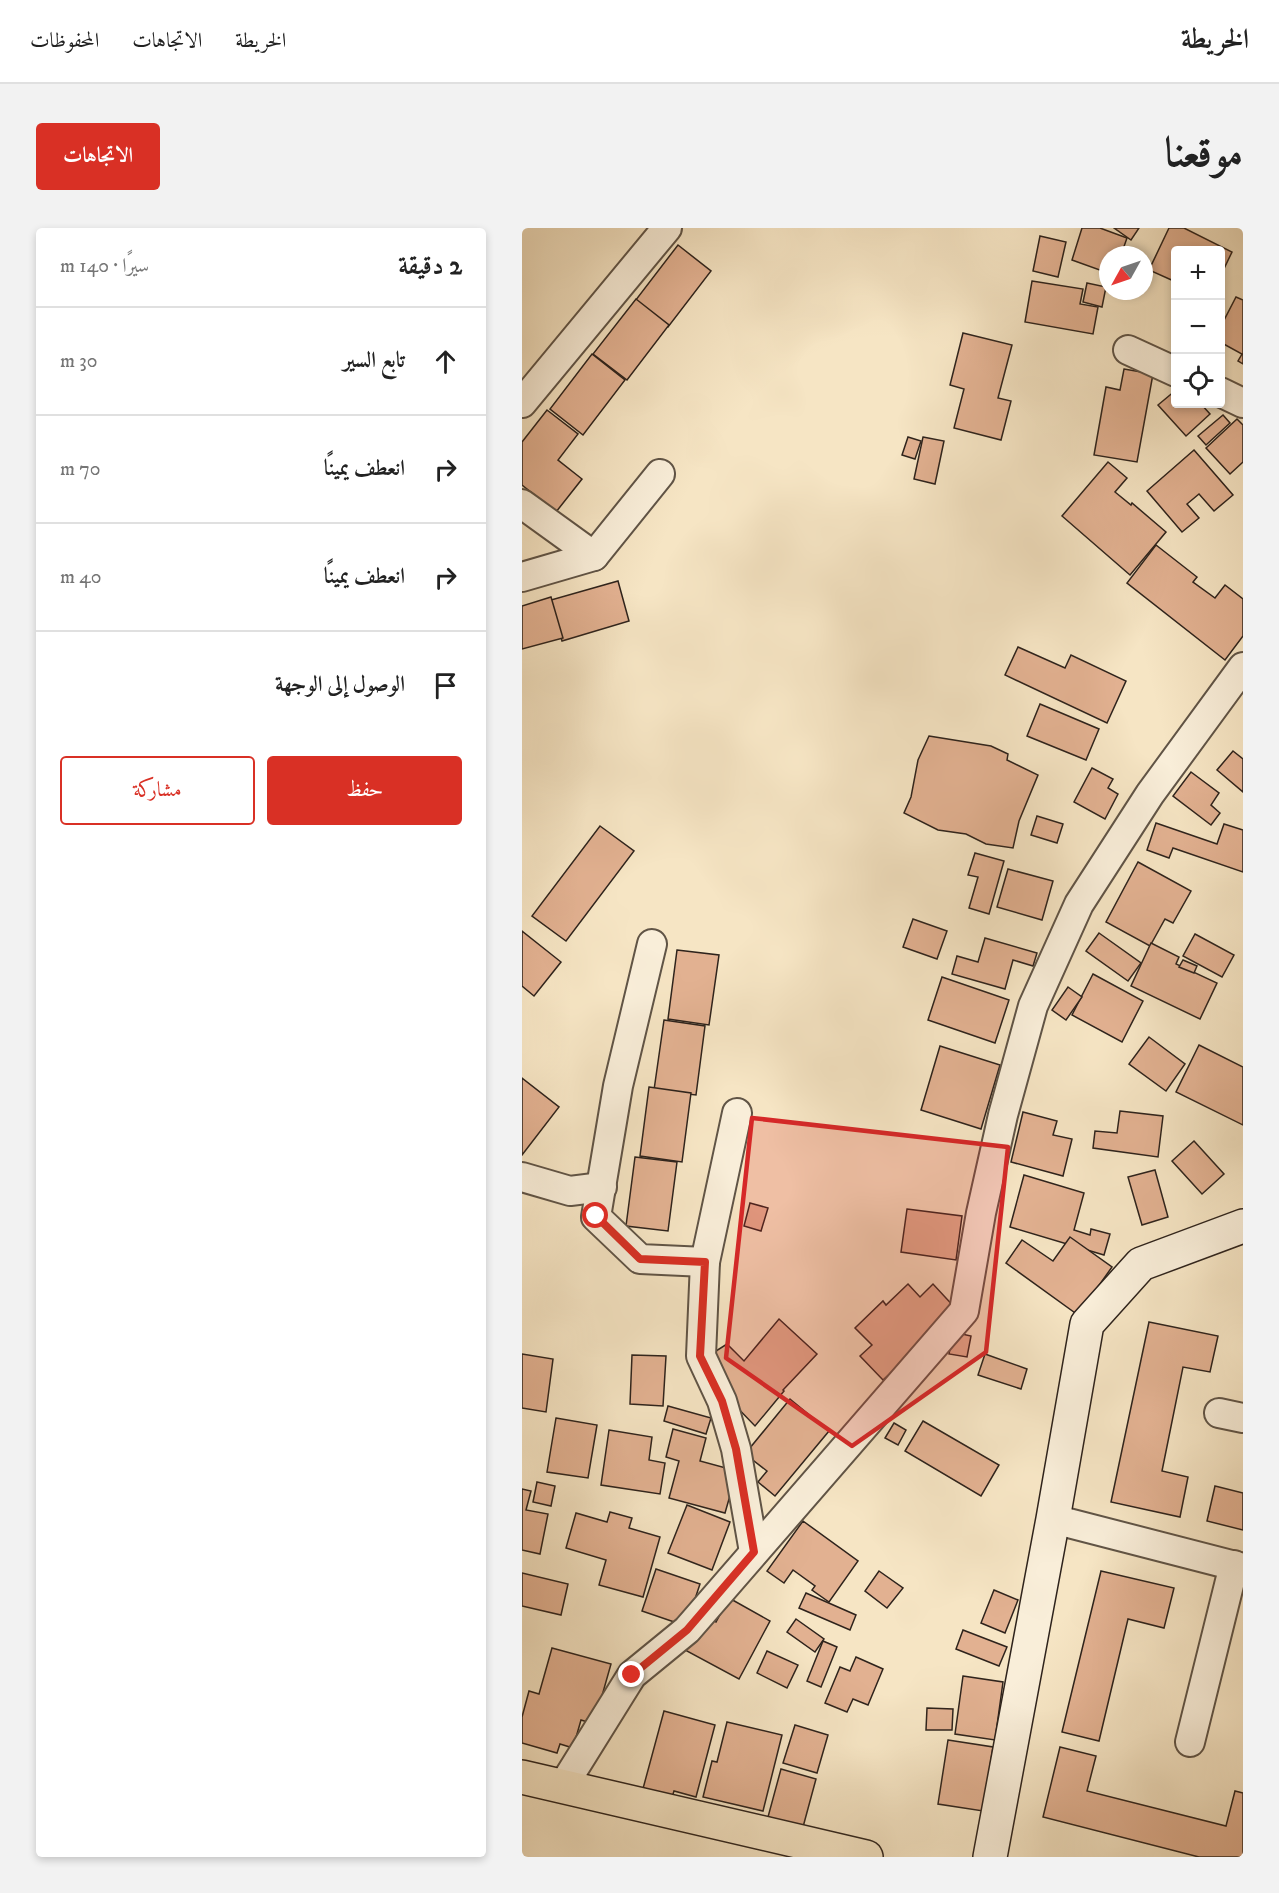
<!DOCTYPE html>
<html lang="ar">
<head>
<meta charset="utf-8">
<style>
  body { margin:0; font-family:"IM FELL DW Pica",Amiri,serif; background:#f2f2f2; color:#222; direction:rtl }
  .controls { position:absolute; right:18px; top:18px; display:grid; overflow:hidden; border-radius:6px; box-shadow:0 3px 9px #0003 }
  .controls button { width:54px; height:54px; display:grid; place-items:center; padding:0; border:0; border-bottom:2px solid #e0e0e0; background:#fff; color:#222; font:30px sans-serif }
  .compass { position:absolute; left:577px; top:18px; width:54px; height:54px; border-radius:50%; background:#fff; box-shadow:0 3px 9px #0003; rotate:230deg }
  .stop { position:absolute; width:18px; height:18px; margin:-14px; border:4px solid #d93025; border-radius:50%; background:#fff }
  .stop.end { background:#d93025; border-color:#fff; box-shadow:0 2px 6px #0008 }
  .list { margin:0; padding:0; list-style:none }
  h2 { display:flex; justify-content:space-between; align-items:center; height:78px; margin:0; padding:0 24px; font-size:26px }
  h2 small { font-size:20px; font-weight:400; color:#767676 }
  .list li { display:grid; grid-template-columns:39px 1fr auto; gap:18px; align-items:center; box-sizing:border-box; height:108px; padding:0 24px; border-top:2px solid #e0e0e0 }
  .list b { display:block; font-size:22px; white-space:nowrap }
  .list em { font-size:20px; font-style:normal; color:#767676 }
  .actions { display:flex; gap:12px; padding:18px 24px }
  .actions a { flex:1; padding:14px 0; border:2px solid #d93025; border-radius:6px; text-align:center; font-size:21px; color:#d93025 }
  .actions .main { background:#d93025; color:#fff }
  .icon { flex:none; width:33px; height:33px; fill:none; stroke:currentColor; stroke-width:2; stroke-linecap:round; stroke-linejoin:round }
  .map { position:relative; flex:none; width:721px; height:1629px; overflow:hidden; direction:ltr; border-radius:6px }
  header { display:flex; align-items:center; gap:36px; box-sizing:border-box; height:84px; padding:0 30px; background:#fff; border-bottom:2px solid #e0e0e0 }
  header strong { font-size:28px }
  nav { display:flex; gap:33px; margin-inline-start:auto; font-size:21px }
  .intro { display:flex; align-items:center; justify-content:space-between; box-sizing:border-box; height:144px; padding:0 36px }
  h1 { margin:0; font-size:42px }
  .button { padding:15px 27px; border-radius:6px; background:#d93025; color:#fff; font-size:21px; font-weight:700 }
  main { display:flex; gap:36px; padding:0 36px }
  aside { flex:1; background:#fff; border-radius:6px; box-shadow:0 3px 9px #0003 }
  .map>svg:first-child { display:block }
</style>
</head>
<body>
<header>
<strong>الخريطة</strong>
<nav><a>الخريطة</a><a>الاتجاهات</a><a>المحفوظات</a></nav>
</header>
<div class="intro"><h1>موقعنا</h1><a class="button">الاتجاهات</a></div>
<main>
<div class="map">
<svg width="721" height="1629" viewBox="0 0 721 1629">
  <rect width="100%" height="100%" fill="#f6e5c4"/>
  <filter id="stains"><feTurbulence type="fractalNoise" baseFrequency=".00333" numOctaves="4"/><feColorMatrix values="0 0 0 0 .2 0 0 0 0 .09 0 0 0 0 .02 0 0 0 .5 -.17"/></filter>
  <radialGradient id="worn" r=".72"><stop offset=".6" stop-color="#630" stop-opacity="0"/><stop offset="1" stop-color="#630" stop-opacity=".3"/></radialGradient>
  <g fill="#e2b191" stroke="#2e231c" stroke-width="1.5">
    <polygon points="560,0 578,0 605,10 599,27 586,27 586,45 550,32"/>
    <polygon points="592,0 617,0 609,12"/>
    <polygon points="647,0 662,0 710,24 698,49 698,22 654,22 654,54 627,42"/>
    <polygon points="518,8 544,14 536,49 511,43"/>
    <polygon points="156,17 189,43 146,99 113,73"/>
    <polygon points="510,53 561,61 558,76 576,79 571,106 503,94"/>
    <polygon points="565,55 584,59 580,79 561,74"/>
    <polygon points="714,69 721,72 721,136 716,133 720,126 698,114 698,100"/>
    <polygon points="114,71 147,97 105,152 71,126"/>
    <polygon points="441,105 490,117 476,170 489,173 479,212 432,200 442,161 428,157"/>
    <polygon points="70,126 103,152 61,207 28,181"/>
    <polygon points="602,141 631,146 615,234 572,227 584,159 598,162"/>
    <polygon points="654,162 654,176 679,176 688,186 664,208 636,177"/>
    <polygon points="25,182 56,206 36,232 60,251 34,284 0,257 0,214"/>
    <polygon points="701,187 708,195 684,217 676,208"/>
    <polygon points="715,191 721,197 721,234 708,246 684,220"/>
    <polygon points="386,209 399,213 393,231 380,227"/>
    <polygon points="401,209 422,213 413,256 392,251"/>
    <polygon points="672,222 711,267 692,283 677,266 665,276 677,290 660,304 625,263"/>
    <polygon points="586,234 605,250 593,264 609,277 610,275 644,304 608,347 540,288"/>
    <polygon points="634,317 675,349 671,354 693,370 703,357 721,371 721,408 703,432 605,355"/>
    <polygon points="96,353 107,393 40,413 29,372"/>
    <polygon points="29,369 41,410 0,421 0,378"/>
    <polygon points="496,419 543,440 549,427 604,453 585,495 483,447"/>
    <polygon points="518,476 577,501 564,532 505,508"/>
    <polygon points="407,508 469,518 486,526 485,532 516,547 497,593 491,620 464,616 444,606 416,602 382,585 389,569 396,532"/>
    <polygon points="711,523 721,531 721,564 695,542"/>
    <polygon points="570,540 591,551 586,560 596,566 583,591 552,574"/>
    <polygon points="669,544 697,565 689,577 698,585 689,597 651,568"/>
    <polygon points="515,588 541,596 535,615 509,607"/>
    <polygon points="634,595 695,616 702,596 721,602 721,644 651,620 647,630 625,622"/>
    <polygon points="78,598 112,623 44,713 10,688"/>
    <polygon points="453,625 482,633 467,686 447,680 456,649 446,647"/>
    <polygon points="616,634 669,663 651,695 643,691 628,718 584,694"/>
    <polygon points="486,641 531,653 520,692 475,679"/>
    <polygon points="391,691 425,703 415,731 381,719"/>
    <polygon points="0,703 39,734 12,768 0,758"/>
    <polygon points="577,705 619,735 606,753 564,723"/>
    <polygon points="673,706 712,727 700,749 661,728"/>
    <polygon points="463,710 515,725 511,738 491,732 483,761 430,746 435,728 456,734"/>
    <polygon points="629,715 657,729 654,736 695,755 678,791 609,758"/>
    <polygon points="155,722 197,727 187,797 146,791"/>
    <polygon points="661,732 675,738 672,745 657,739"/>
    <polygon points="571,746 621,773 600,814 550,787"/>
    <polygon points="420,749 487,772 473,815 406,792"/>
    <polygon points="546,759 560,769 544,792 530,782"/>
    <polygon points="142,792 183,798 174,867 132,862"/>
    <polygon points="627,809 663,836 644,863 607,836"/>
    <polygon points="677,817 721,839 721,897 654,864"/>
    <polygon points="418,818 478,837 459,901 399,882"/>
    <polygon points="0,850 37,879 0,927"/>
    <polygon points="127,859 169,865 160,934 118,928"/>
    <polygon points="598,883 641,888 636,929 571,920 573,903 595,905"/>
    <polygon points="501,884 535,893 531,907 550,911 541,948 489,934"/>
    <polygon points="672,913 702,946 680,966 650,933"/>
    <polygon points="113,929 155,934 146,1003 104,998"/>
    <polygon points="633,942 646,989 620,997 606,949"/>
    <polygon points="502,947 562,965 552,1002 568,1007 569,1001 588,1006 582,1027 488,999"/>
    <polygon points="228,975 246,980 239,1003 222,998"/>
    <polygon points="385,981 440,988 434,1032 379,1024"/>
    <polygon points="548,1009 590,1039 556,1087 484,1035 500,1012 531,1033"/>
    <polygon points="386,1056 398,1069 411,1056 436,1083 361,1152 338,1128 350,1117 333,1100 361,1073 364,1077"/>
    <polygon points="257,1091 295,1126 261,1162 262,1163 233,1198 206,1170 186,1128 205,1116 222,1133"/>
    <polygon points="627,1094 696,1108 688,1144 661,1139 640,1243 666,1249 658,1289 589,1274"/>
    <polygon points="431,1104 449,1108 445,1129 427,1126"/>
    <polygon points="0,1126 31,1131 24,1184 0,1180"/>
    <polygon points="463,1126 505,1141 499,1161 456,1147"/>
    <polygon points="110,1127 144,1128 141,1178 108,1176"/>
    <polygon points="268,1171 307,1203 253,1268 236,1254 245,1243 223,1226"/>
    <polygon points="146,1178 189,1190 184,1206 142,1193"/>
    <polygon points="34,1190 75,1197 66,1250 25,1244"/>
    <polygon points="401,1193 477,1237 459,1268 383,1223"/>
    <polygon points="372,1195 384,1202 376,1217 363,1210"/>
    <polygon points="151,1201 184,1210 178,1233 215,1243 203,1285 147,1270 157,1233 144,1229"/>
    <polygon points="87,1202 130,1209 127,1232 143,1235 138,1266 79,1257"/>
    <polygon points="15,1254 33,1258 29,1278 11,1274"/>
    <polygon points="693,1258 721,1265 721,1302 685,1293"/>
    <polygon points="0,1261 9,1263 4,1282 26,1286 18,1326 0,1322"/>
    <polygon points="165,1277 208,1294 190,1342 146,1325"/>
    <polygon points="88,1284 110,1290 107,1300 138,1309 121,1369 77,1357 84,1332 44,1320 54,1285 85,1294"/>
    <polygon points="281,1293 336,1333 307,1374 290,1362 293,1358 271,1342 262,1355 245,1343"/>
    <polygon points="134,1341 178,1356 164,1398 120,1383"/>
    <polygon points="357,1343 381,1360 365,1380 343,1363"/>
    <polygon points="579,1343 652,1360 642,1400 606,1391 577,1513 540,1504"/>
    <polygon points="0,1345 46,1356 39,1387 0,1378"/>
    <polygon points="472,1362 496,1372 483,1405 459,1395"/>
    <polygon points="284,1365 334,1387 328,1402 277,1380"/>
    <polygon points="207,1370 248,1393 217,1451 163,1422 181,1387 194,1394"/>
    <polygon points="274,1391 302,1411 293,1424 265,1404"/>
    <polygon points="441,1402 485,1419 477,1438 434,1421"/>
    <polygon points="301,1413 315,1419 299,1459 285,1453"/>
    <polygon points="30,1420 89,1436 72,1496 59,1492 51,1520 38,1516 35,1525 0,1515 0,1489 7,1463 17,1466"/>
    <polygon points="245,1423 276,1437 265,1460 235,1445"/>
    <polygon points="334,1429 361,1441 346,1477 331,1471 325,1484 303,1475 318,1439 328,1443"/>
    <polygon points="441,1448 481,1454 473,1512 433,1506"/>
    <polygon points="405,1480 431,1481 430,1502 404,1502"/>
    <polygon points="142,1483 193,1497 174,1569 152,1563 148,1576 119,1568"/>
    <polygon points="205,1494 260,1507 241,1583 181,1569 190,1533 195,1534"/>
    <polygon points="273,1497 306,1507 295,1545 261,1535"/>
    <polygon points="426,1512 471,1519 461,1583 416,1576"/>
    <polygon points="538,1519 574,1528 565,1563 704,1598 713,1563 721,1565 721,1629 677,1629 521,1589"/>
    <polygon points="259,1541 294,1551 281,1599 246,1589"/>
  </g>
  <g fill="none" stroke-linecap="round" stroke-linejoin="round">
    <g stroke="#605446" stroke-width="32">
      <g id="street">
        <polyline points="606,122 654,144"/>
        <polyline points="698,164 721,175"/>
        <polyline points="0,175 145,0"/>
        <polyline points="0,276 72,328"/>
        <polyline points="0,349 72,328 138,246"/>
        <polyline points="130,716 96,858 74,989 118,1031 183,1034 215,885"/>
        <polyline points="0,949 48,963 80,959"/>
        <polyline points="183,1034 179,1128 200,1173 214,1221 232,1324"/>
        <polyline points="697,1185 721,1190"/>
        <polyline points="531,1291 721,1340"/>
        <polyline points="668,1514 712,1337"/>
        <polyline points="41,1558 110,1447 165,1402 442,1083 459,985 481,887 511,778 557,676 628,566 721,439"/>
      </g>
    </g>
    <g stroke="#2e231c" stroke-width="36">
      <polyline id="secondary" points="468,1629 531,1291 565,1096 619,1036 721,998"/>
    </g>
    <g stroke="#2e231c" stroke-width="36">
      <polyline id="primary" points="0,1549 344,1629"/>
    </g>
    <use href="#street" stroke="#f9eed9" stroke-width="28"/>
    <use href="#secondary" stroke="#f9eed9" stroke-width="33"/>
    <use href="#primary" stroke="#f6e5c4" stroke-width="33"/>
  </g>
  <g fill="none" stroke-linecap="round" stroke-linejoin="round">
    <polyline stroke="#d93025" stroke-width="8" points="74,988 118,1031 183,1034 178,1128 200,1173 214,1221 232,1324 165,1402 110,1447"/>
  </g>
  <path fill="#d62828" fill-opacity="0.2" stroke="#d62828" stroke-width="4.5" stroke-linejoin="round" d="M230 890 486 919 464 1124 330 1218 204 1130Z"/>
  <rect width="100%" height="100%" filter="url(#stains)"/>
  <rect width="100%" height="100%" fill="url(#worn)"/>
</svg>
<div class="controls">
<button>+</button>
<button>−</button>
<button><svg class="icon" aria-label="locate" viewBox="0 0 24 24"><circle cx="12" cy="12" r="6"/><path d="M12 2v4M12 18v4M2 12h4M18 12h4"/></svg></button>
</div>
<svg class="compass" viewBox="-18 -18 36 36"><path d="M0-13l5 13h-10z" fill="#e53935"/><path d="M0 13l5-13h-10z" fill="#767676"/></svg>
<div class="stop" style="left:74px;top:988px"></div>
<div class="stop end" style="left:110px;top:1447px"></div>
</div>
<aside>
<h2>2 دقيقة<small>سيرًا · 140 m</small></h2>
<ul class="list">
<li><svg class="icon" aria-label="ahead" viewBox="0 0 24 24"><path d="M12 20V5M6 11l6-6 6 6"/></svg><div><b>تابع السير</b></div><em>30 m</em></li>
<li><svg class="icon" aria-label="right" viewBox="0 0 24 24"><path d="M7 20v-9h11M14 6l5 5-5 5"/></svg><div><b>انعطف يمينًا</b></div><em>70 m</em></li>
<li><svg class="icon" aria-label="right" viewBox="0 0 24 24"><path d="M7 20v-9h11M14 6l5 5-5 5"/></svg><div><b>انعطف يمينًا</b></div><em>40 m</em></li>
<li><svg class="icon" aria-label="arrive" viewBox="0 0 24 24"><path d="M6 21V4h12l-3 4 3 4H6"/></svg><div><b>الوصول إلى الوجهة</b></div></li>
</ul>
<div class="actions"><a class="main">حفظ</a><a>مشاركة</a></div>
</aside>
</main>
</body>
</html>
